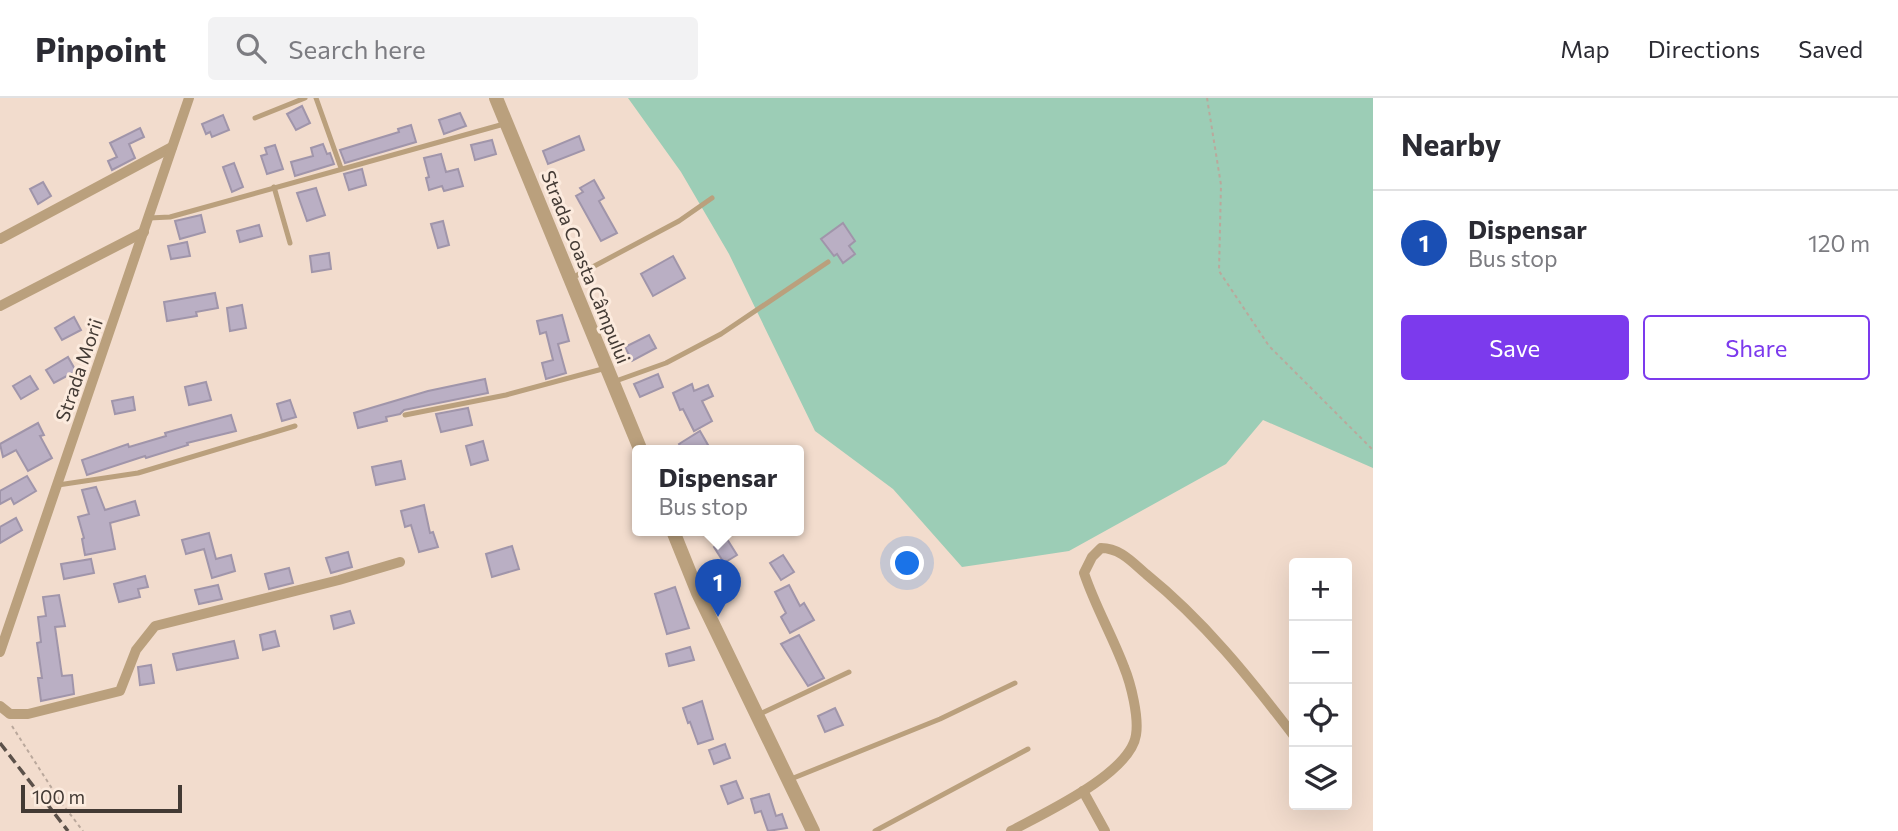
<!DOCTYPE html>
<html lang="en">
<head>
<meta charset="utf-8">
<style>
  body { margin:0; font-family:Commissioner,sans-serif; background:#f2f2f3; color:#2b2b33 }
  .controls { position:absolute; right:21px; bottom:21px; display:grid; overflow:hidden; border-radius:7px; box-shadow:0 7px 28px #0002 }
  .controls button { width:63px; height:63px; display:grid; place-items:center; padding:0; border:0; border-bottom:2px solid #e1e1e2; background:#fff; color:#2b2b33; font:35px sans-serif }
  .scale { position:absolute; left:21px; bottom:18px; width:161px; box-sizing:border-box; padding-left:7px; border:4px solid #433a34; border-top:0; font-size:19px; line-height:24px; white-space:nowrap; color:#433a34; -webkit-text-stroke:5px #fcebde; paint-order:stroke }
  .you { position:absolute; left:908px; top:466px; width:24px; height:24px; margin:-18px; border:5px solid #fff; border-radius:50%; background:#1a73e8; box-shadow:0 0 0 10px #1a73e833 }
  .badge { display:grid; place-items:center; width:46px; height:46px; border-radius:50%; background:#7c3aed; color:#fff; font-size:23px; font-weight:700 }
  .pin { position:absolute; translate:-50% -58px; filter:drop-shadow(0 2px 4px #0008) }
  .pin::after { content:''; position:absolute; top:37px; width:24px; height:21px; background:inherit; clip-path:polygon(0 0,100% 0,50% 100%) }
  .popup { position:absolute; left:632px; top:347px; width:172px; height:91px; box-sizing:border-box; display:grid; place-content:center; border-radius:7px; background:#fff; filter:drop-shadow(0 2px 5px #0005); font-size:23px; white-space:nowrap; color:#7c7c81 }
  .popup b { font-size:26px; color:#2b2b33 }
  .popup::after { content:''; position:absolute; left:50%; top:100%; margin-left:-14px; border:14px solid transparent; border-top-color:#fff }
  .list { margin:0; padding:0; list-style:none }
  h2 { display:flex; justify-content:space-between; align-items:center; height:91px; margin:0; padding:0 28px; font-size:30px }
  h2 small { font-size:23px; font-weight:400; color:#7c7c81 }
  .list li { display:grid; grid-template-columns:46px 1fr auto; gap:21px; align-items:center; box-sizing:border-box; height:105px; padding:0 28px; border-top:2px solid #e1e1e2 }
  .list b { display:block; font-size:26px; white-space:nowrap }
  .list p { margin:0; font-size:23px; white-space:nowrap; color:#7c7c81 }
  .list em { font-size:23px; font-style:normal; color:#7c7c81 }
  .actions { display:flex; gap:14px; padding:21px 28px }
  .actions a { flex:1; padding:16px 0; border:2px solid #7c3aed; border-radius:7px; text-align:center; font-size:24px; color:#7c3aed }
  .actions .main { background:#7c3aed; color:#fff }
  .icon { flex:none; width:38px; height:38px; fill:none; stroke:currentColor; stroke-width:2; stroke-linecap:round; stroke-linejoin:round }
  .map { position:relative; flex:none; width:1373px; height:733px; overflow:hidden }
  header { display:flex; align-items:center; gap:42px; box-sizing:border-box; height:98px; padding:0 35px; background:#fff; border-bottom:2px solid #e1e1e2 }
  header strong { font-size:33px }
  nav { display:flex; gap:38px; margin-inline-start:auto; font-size:24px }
  .search { width:490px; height:63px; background:#f2f2f3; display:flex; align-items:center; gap:18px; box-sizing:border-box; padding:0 24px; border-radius:7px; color:#7c7c81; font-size:26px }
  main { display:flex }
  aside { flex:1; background:#fff }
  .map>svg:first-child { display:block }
</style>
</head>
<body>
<header>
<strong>Pinpoint</strong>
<div class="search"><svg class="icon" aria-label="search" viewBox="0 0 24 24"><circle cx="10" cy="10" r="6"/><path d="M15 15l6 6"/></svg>Search here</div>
<nav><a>Map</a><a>Directions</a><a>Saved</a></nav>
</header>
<main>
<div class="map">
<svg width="1373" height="733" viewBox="0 0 1373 733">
  <rect width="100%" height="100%" fill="#f2dccd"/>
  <polygon fill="#9ccdb6" points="628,0 1373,0 1373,370 1263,322 1226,366 1069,453 962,469 893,391 815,333 729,156 681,74"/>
  <g fill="#baafc4" stroke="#a095aa" stroke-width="2">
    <polygon points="302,8 310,25 296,32 287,16"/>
    <polygon points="460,15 466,28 444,36 439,22"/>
    <polygon points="223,17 229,32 212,39 210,34 206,36 202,26"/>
    <polygon points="411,27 416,44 345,65 340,52 399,34 398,31"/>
    <polygon points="140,30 144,39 129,46 135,60 112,72 108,63 117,59 110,45"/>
    <polygon points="579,38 584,52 548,66 543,53"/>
    <polygon points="492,42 496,56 475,62 471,47"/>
    <polygon points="323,46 327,56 330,55 334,66 295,78 291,64 313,58 311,50"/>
    <polygon points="275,47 283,71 267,76 261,58 267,56 265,50"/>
    <polygon points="441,56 446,74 458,71 463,88 444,93 442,88 429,92 426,80 429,79 424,60"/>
    <polygon points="234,65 243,89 232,94 223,69"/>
    <polygon points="362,71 366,87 349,92 344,76"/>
    <polygon points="594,82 604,100 599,103 617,135 601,143 576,98 583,94 580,90"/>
    <polygon points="43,84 51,98 38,106 30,91"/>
    <polygon points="316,90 325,117 307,123 297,95"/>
    <polygon points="201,117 205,134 180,141 175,123"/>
    <polygon points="443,123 449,147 438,150 431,126"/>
    <polygon points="843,125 855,143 849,148 855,156 843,165 837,156 834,158 821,141"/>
    <polygon points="259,127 262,138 240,144 237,133"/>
    <polygon points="187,144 190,158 171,161 168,148"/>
    <polygon points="329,155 331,171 312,174 310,158"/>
    <polygon points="673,158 685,180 653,198 641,176"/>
    <polygon points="215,195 218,210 196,214 197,218 167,223 164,204"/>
    <polygon points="242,207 246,230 230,233 227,210"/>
    <polygon points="562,217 569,243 558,246 566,275 546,281 542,265 553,262 546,234 540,236 537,223"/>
    <polygon points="74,219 81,232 62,242 55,230"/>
    <polygon points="649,237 656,250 632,263 625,249"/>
    <polygon points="68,259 76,273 54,285 46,272"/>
    <polygon points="658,276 663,289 640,299 634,286"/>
    <polygon points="30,278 38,291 21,301 13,288"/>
    <polygon points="485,281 488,295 404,312 400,316 386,319 387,323 358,330 354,315 428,293"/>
    <polygon points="206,284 211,302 189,307 185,289"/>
    <polygon points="692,286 694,293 708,287 713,298 702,303 712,323 694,333 683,311 680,312 673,295"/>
    <polygon points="133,299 135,312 115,316 112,303"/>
    <polygon points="290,302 296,319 282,323 277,306"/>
    <polygon points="468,310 472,327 441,334 436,316"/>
    <polygon points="231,317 236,333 187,345 188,347 146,360 145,358 87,377 82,362 128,346 129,349 166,338 165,335"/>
    <polygon points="38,325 44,337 40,338 52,360 28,373 16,352 3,359 0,346"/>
    <polygon points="700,333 708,347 698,353 683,353 679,346"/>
    <polygon points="483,343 488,362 471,367 466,348"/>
    <polygon points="401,363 405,381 376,387 372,369"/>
    <polygon points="27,378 36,393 14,406 11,400 0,406 0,393"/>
    <polygon points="96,389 105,412 135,403 139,417 110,425 115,451 85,457 82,441 84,440 78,419 89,416 82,392"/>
    <polygon points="424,407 430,435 433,434 438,449 419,454 411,427 405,429 401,413"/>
    <polygon points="16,420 22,432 0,445 0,429"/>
    <polygon points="209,435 216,461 231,457 235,473 212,480 204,451 186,456 182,442"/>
    <polygon points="727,441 737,457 724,465 714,449"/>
    <polygon points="512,448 519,471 492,479 486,456"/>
    <polygon points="348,454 352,469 331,475 326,460"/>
    <polygon points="783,457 794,474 781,482 770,465"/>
    <polygon points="91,461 94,475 64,481 61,466"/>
    <polygon points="289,470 293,485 269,491 265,476"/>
    <polygon points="145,478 148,489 138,491 140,499 119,504 114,486"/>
    <polygon points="218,487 222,501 199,506 195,492"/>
    <polygon points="789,487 800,508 804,505 814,522 790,535 781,519 786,515 775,494"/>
    <polygon points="675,489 689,530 667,536 655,496"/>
    <polygon points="59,497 65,528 55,529 62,578 72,577 74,596 41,603 38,580 42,580 37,545 41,544 38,519 46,518 43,499"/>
    <polygon points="350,513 354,525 334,531 331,518"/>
    <polygon points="275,533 279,548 263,552 260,537"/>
    <polygon points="799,537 824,580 808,588 781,546"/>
    <polygon points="234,543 238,560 177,572 173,556"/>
    <polygon points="690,549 694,562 669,568 666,556"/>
    <polygon points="151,567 154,585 140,587 138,569"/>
    <polygon points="702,603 713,641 698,646 690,624 688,625 683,610"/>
    <polygon points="835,610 843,627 825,634 818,618"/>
    <polygon points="725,646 730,660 714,666 709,652"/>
    <polygon points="736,683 743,700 728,706 721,688"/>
    <polygon points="769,696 776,718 782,716 787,730 768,733 761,713 755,715 751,701"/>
  </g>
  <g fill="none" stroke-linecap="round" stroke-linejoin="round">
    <g stroke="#baa89c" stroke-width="2" stroke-dasharray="3.5 3.5" stroke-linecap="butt">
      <polyline points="1207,0 1221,87 1219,173 1269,248 1373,352"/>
      <polyline points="12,628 60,703 83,733"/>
    </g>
    <g stroke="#baa07d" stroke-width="5">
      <polyline points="316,0 341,70"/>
      <polyline points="255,20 305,0"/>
      <polyline points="274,89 290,145"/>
      <polyline points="149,120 170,119 504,26"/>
      <polyline points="570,181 679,123 712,100"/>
      <polyline points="613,284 666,265 721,236 828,164"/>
      <polyline points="405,317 506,297 606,270"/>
      <polyline points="58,387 138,375 295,328"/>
      <polyline points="760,616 849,574"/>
      <polyline points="791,681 940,621 1015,585"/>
      <polyline points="875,733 1028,651"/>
    </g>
    <g stroke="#baa07d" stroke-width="10">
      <polyline points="0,141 172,49"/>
      <polyline points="0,208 144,134"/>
      <polyline points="0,554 189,0"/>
      <polyline points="0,608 10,616 28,616 120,593 136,552 155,528 339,482 400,464"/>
      <polyline points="1083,693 1105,733"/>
      <path d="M1011 733C1044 715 1130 676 1136 637 1139 619 1131 586 1124 569 1112 537 1095 508 1084 475L1092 459 1101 450C1120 450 1132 464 1146 476 1204 523 1249 579 1294 638"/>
    </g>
    <g stroke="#baa07d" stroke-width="14">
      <polyline points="496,0 641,353"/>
      <polyline points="673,433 698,495 813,733"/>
    </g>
    <polyline stroke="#5c514a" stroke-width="3.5" stroke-dasharray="10 5" stroke-linecap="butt" points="0,645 68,733"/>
  </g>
  <g text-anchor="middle" stroke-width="6" stroke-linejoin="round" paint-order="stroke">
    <g font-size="19" fill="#433a34" stroke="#fcebde">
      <text transform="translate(586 169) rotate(68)" y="7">Strada Coasta Câmpului</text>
      <text transform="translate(79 272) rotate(-71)" y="7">Strada Morii</text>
    </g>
  </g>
</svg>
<div class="controls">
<button>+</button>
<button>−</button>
<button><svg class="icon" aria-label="locate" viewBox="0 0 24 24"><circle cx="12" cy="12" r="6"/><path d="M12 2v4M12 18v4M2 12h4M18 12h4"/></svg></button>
<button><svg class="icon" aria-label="layers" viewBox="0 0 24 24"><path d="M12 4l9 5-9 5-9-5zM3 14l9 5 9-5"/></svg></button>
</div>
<div class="scale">100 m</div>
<div class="you"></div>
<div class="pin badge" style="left:718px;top:519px;background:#1a4fb4">1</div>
<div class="popup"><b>Dispensar</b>Bus stop</div>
</div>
<aside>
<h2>Nearby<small></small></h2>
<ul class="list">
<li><span class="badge" style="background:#1a4fb4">1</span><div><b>Dispensar</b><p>Bus stop</p></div><em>120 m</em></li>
</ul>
<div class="actions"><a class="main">Save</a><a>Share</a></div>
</aside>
</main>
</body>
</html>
